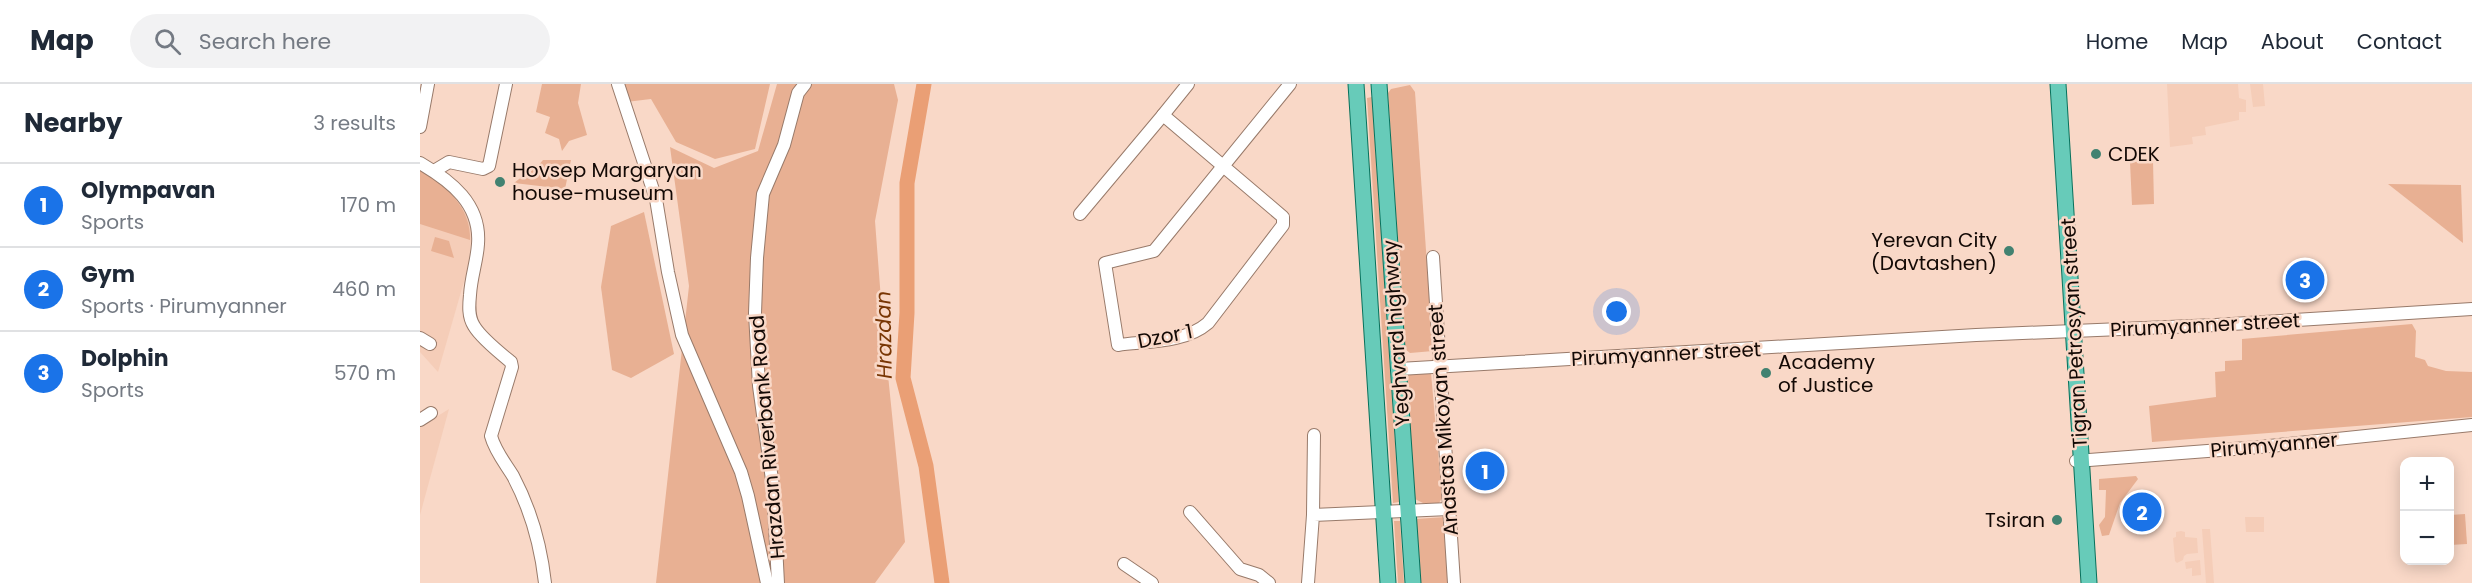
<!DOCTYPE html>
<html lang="en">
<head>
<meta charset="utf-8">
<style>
  body { margin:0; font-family:Poppins,sans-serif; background:#f2f2f3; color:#1f2937 }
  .controls { position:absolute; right:18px; bottom:18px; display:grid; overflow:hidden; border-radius:12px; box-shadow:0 3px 15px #0003 }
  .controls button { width:54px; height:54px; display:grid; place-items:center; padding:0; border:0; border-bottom:2px solid #e0e1e3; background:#fff; color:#1f2937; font:30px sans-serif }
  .you { position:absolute; left:1197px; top:228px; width:21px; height:21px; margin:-15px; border:4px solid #fff; border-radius:50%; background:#1a73e8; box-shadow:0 0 0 9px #1a73e833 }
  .badge { display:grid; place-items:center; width:39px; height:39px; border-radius:50%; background:#1a73e8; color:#fff; font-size:20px; font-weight:700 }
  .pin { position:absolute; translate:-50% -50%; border:3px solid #fff; box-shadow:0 2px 6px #0006 }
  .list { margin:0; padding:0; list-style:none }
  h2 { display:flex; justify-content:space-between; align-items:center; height:78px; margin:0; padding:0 24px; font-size:26px }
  h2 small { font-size:20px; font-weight:400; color:#747a83 }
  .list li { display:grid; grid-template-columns:39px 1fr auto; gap:18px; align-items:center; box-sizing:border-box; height:84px; padding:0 24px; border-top:2px solid #e0e1e3 }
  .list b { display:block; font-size:22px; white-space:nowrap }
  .list p { margin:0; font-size:20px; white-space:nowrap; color:#747a83 }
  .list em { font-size:20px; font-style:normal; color:#747a83 }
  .icon { flex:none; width:33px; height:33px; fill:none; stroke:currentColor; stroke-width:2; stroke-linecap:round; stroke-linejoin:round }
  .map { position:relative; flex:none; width:2052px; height:499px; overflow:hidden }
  header { display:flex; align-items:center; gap:36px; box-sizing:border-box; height:84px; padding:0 30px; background:#fff; border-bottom:2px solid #e0e1e3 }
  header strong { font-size:28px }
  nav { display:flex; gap:33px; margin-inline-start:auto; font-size:21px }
  .search { width:420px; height:54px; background:#f2f2f3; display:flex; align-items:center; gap:15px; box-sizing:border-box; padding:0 21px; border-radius:33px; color:#747a83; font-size:22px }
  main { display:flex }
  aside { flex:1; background:#fff }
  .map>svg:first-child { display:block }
</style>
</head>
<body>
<header>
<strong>Map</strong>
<div class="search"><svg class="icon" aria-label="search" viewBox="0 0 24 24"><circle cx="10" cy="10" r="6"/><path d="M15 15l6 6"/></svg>Search here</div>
<nav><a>Home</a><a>Map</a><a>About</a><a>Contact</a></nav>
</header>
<main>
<aside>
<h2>Nearby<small>3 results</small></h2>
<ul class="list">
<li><span class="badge">1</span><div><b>Olympavan</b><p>Sports</p></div><em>170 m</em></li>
<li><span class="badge">2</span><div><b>Gym</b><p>Sports · Pirumyanner</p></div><em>460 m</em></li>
<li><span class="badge">3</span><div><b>Dolphin</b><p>Sports</p></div><em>570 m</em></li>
</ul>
</aside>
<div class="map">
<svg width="2052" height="499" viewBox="0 0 2052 499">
  <rect width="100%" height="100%" fill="#f9d8c7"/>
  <g fill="#f5cdb8">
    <polygon points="1747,0 1818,0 1819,14 1826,16 1826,28 1819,28 1819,36 1785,43 1786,51 1772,53 1773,60 1750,63"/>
    <polygon points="1830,0 1843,0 1845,22 1833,23"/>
    <polygon points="0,85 10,88 48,126 52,142 49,180 18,288 0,268"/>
    <polygon points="29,325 0,431 0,343"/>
    <polygon points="1825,433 1844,433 1844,448 1826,448"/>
    <polygon points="1782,445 1790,445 1794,499 1786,499"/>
    <polygon points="1761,447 1765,448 1765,453 1777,454 1778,469 1767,470 1764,472 1763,476 1757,479 1755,477 1753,454 1756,453 1756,448"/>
    <polygon points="1780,476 1781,491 1772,492 1772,484 1766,485 1765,478"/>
  </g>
  <g fill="#e8b093">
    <polygon points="122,0 161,0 158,19 167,51 149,57 142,67 139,55 125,49 130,33 116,28"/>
    <polygon points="201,0 350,0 335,65 295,75 256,58 231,15 206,18"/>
    <polygon points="357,0 474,0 478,16 455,137 463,242 485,458 455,499 236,499 269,202 250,63 294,84 338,67"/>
    <polygon points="990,1 995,8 1013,267 990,269 985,265 968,9 971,5"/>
    <polygon points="952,13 979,418 973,419 947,14"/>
    <path d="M123 76H151L145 105 94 99C103 91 115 87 123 76Z"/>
    <polygon points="1733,77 1734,120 1712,121 1710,78"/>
    <path d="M0 85C26 102 51 123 50 156L0 140Z"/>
    <polygon points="1968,100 2041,101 2043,159"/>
    <polygon points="224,128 254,270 211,294 192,286 181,203 191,142"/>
    <polygon points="15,153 29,157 34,174 11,167"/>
    <polygon points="1992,240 1996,247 1995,273 2005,276 2008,282 2026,287 2052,288 2052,333 1732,358 1729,322 1796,313 1795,288 1805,287 1805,277 1822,276 1822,255"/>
    <polygon points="1011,289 1022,414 1019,419 1003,419 995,415 985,297 988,291"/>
    <polygon points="1716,392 1718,395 1700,419 1689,451 1682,452 1679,441 1685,433 1686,406 1679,406 1679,395"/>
    <polygon points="2045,430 2047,460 2030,461 2030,431"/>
    <polygon points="1025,433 1028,499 1001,499 996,435"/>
    <polygon points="974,437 980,437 984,499 978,499"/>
  </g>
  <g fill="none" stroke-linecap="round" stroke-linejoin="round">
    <polyline stroke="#ea9f75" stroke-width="15" points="504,0 487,99 487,229 483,294 506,382 522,499"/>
    <g stroke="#987a6a" stroke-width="14">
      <g id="minor">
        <polyline points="198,0 236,115 248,188 262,251 321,388 328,412 347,499"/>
        <polyline points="743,31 768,0"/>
        <polyline points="0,43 8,0"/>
        <path d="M0 79C31 97 61 120 58 160 57 177 51 193 50 211 49 221 48 233 54 242 61 254 80 269 91 278L92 283 71 352C75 367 85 379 93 392 110 424 121 463 125 499"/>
        <polyline points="14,87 29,78 63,85 69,82 86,0"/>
        <path d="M660 130 743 31 863 133V141L788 239C765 259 727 257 698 261L685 179 734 167 870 0"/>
        <polyline points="1013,173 1034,499"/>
        <polyline points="0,254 10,260"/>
        <polyline points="979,285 1556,251 1796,241 2052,225"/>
        <polyline points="0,336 11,329"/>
        <polyline points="1656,377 1840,363 2052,341"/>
        <polyline points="770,428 820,485 839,491 849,499"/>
        <polyline points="893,431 894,351"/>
        <polyline points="704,480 732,499"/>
        <polyline points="358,499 353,403 339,302 335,229 337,174 343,110 364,61 378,9 385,0"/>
        <polyline points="888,499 893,431 1029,425"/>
      </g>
    </g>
    <g stroke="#08715c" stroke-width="17">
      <g id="major">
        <polyline points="936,0 968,499"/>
        <polyline points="959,0 993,499"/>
        <polyline points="1638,0 1669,499"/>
      </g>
    </g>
    <use href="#minor" stroke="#fff" stroke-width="12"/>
    <use href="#major" stroke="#67cbb9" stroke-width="15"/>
  </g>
  <g fill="#428271" stroke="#f9d8c7" stroke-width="2">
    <circle cx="1676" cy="70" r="6"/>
    <circle cx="80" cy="98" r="6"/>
    <circle cx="1589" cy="167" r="6"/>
    <circle cx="1346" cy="289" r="6"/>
    <circle cx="1637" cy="436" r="6"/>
  </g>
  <g text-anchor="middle" stroke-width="5" stroke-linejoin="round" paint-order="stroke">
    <g font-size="20" fill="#130905" stroke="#f9d8c7" text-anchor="start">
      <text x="1688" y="77">CDEK</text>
      <text x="92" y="93">Hovsep Margaryan<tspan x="92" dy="23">house-museum</tspan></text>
      <text x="1577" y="163" text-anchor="end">Yerevan City<tspan x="1577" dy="23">(Davtashen)</tspan></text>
      <text x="1358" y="285">Academy<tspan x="1358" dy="23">of Justice</tspan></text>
      <text x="1625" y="443" text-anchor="end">Tsiran</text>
    </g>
    <g font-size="20" fill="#130905" stroke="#f9d8c7">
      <text transform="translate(1785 241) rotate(-3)" y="7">Pirumyanner street</text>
      <text transform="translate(976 249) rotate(-94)" y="7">Yeghvard highway</text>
      <text transform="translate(1654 249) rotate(-93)" y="7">Tigran Petrosyan street</text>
      <text transform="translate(745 252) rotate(-11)" y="7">Dzor 1</text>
      <text transform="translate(1246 270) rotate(-3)" y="7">Pirumyanner street</text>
      <text transform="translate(1023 336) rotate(-94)" y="7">Anastas Mikoyan street</text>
      <text transform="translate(347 353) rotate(-95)" y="7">Hrazdan Riverbank Road</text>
      <text transform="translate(1854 361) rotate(-5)" y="7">Pirumyanner</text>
    </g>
    <g font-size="21" font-style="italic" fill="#793604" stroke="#f9d8c7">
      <text transform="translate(464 251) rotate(-91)" y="7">Hrazdan</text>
    </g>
  </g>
</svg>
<div class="controls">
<button>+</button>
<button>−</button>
</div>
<div class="you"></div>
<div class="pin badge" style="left:1065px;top:387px">1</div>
<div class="pin badge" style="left:1722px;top:428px">2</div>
<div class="pin badge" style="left:1885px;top:196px">3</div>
</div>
</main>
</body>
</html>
